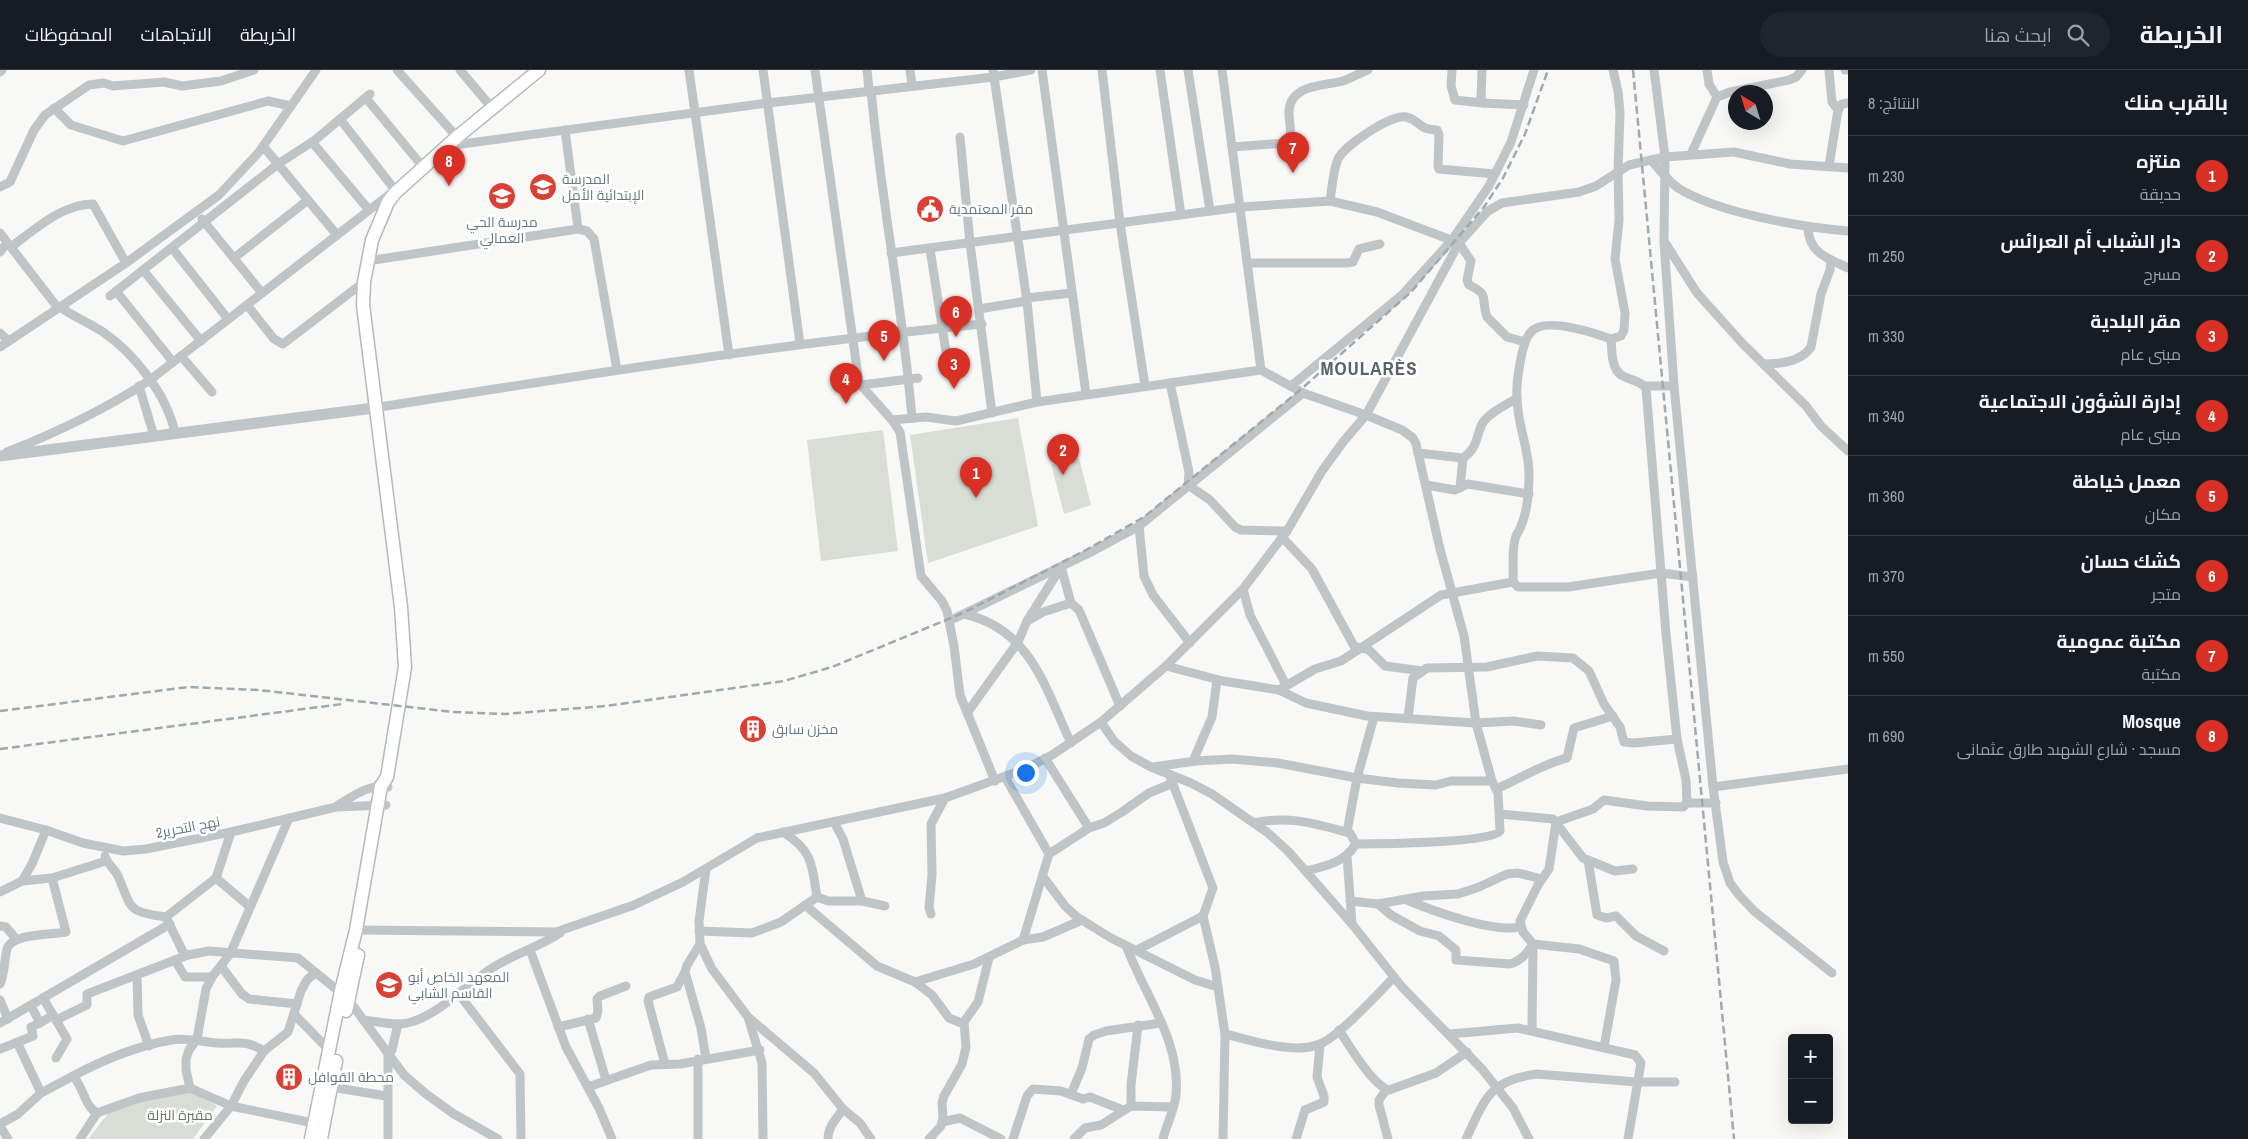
<!DOCTYPE html>
<html lang="ar">
<head>
<meta charset="utf-8">
<style>
  body { margin:0; font-family:"Archivo Narrow",Cairo,sans-serif; background:#20242c; color:#f1f3f6; direction:rtl }
  .controls { position:absolute; right:15px; bottom:15px; display:grid; overflow:hidden; border-radius:5px; box-shadow:0 5px 20px #0002 }
  .controls button { width:45px; height:45px; display:grid; place-items:center; padding:0; border:0; border-bottom:1px solid #363941; background:#171b24; color:#f1f3f6; font:25px sans-serif }
  .compass { position:absolute; left:1728px; top:15px; width:45px; height:45px; border-radius:50%; background:#171b24; box-shadow:0 5px 20px #0002; rotate:322deg }
  .you { position:absolute; left:1025px; top:702px; width:18px; height:18px; margin:-12px; border:4px solid #fff; border-radius:50%; background:#1a73e8; box-shadow:0 0 0 8px #1a73e833 }
  .badge { display:grid; place-items:center; width:32px; height:32px; border-radius:50%; background:#d93025; color:#fff; font-size:16px; font-weight:700 }
  .pin { position:absolute; translate:-50% -41px; filter:drop-shadow(0 1px 2px #0008) }
  .pin::after { content:''; position:absolute; top:26px; width:18px; height:15px; background:inherit; clip-path:polygon(0 0,100% 0,50% 100%) }
  .list { margin:0; padding:0; list-style:none }
  h2 { display:flex; justify-content:space-between; align-items:center; height:65px; margin:0; padding:0 20px; font-size:21px }
  h2 small { font-size:16px; font-weight:400; color:#9ea1a6 }
  .list li { display:grid; grid-template-columns:32px 1fr auto; gap:15px; align-items:center; box-sizing:border-box; height:80px; padding:0 20px; border-top:1px solid #363941 }
  .list b { display:block; font-size:19px; white-space:nowrap }
  .list p { margin:0; font-size:16px; white-space:nowrap; color:#9ea1a6 }
  .list em { font-size:16px; font-style:normal; color:#9ea1a6 }
  .icon { flex:none; width:28px; height:28px; fill:none; stroke:currentColor; stroke-width:2; stroke-linecap:round; stroke-linejoin:round }
  .map { position:relative; flex:none; width:1848px; height:1069px; overflow:hidden; direction:ltr }
  header { display:flex; align-items:center; gap:30px; box-sizing:border-box; height:70px; padding:0 25px; background:#171b24; border-bottom:1px solid #363941 }
  header strong { font-size:24px }
  nav { display:flex; gap:28px; margin-inline-start:auto; font-size:18px }
  .search { width:350px; height:45px; background:#20242c; display:flex; align-items:center; gap:12px; box-sizing:border-box; padding:0 18px; border-radius:28px; color:#9ea1a6; font-size:19px }
  main { display:flex }
  aside { flex:1; background:#171b24 }
  .map>svg:first-child { display:block }
</style>
</head>
<body>
<header>
<strong>الخريطة</strong>
<div class="search"><svg class="icon" aria-label="search" viewBox="0 0 24 24"><circle cx="10" cy="10" r="6"/><path d="M15 15l6 6"/></svg>ابحث هنا</div>
<nav><a>الخريطة</a><a>الاتجاهات</a><a>المحفوظات</a></nav>
</header>
<main>
<aside>
<h2>بالقرب منك<small>النتائج: 8</small></h2>
<ul class="list">
<li><span class="badge">1</span><div><b>منتزه</b><p>حديقة</p></div><em>230 m</em></li>
<li><span class="badge">2</span><div><b>دار الشباب أم العرائس</b><p>مسرح</p></div><em>250 m</em></li>
<li><span class="badge">3</span><div><b>مقر البلدية</b><p>مبنى عام</p></div><em>330 m</em></li>
<li><span class="badge">4</span><div><b>إدارة الشؤون الاجتماعية</b><p>مبنى عام</p></div><em>340 m</em></li>
<li><span class="badge">5</span><div><b>معمل خياطة</b><p>مكان</p></div><em>360 m</em></li>
<li><span class="badge">6</span><div><b>كشك حسان</b><p>متجر</p></div><em>370 m</em></li>
<li><span class="badge">7</span><div><b>مكتبة عمومية</b><p>مكتبة</p></div><em>550 m</em></li>
<li><span class="badge">8</span><div><b>Mosque</b><p>مسجد · شارع الشهىد طارق عثمانى</p></div><em>690 m</em></li>
</ul>
</aside>
<div class="map">
<svg width="1848" height="1069" viewBox="0 0 1848 1069">
  <rect width="100%" height="100%" fill="#f8f8f6"/>
  <g fill="#d9ddd5">
    <polygon points="1018,348 1038,456 928,493 910,365"/>
    <polygon points="883,360 898,481 821,491 807,370"/>
    <polygon points="1079,388 1091,435 1064,444 1051,394"/>
    <polygon points="194,1021 217,1036 193,1069 88,1069 110,1041 140,1030"/>
  </g>
  <g fill="none" stroke-linecap="round" stroke-linejoin="round">
    <g stroke="#b2b9bc" stroke-width="15">
      <g id="secondary">
        <polyline points="346,941 358,885"/>
        <polyline points="311,1069 341,921 356,860 381,716 387,707 405,597 401,537 363,235 364,212 372,170 388,132 395,123 457,67 539,0"/>
        <polyline points="321,1069 336,991"/>
      </g>
    </g>
    <g stroke="#bfc5c7" stroke-width="9">
      <polyline points="397,0 457,67"/>
      <polyline points="460,0 492,38"/>
      <polyline points="689,0 729,285"/>
      <polyline points="763,0 800,274"/>
      <polyline points="815,0 859,313 892,350 900,362 921,506 942,531 947,541 954,576 960,625 995,711"/>
      <polyline points="867,0 869,20"/>
      <polyline points="910,0 912,15"/>
      <polyline points="993,0 1027,231 1037,332"/>
      <polyline points="1042,0 1086,324"/>
      <polyline points="1102,0 1120,153 1145,316"/>
      <polyline points="1160,0 1181,145"/>
      <polyline points="1188,0 1210,141"/>
      <polyline points="1222,0 1261,300"/>
      <polyline points="1452,0 1451,16 1455,30 1483,33"/>
      <polyline points="1482,0 1481,29 1483,33 1524,35"/>
      <polyline points="1654,0 1665,87 1664,172 1674,316 1713,717 1723,792 1730,813 1739,825 1754,841 1832,903"/>
      <polyline points="1707,0 1709,14 1717,27"/>
      <polyline points="1829,0 1832,32 1838,40"/>
      <polyline points="1845,0 1848,0"/>
      <polyline points="0,2 2,0"/>
      <path d="M871 20C881 130 903 238 912 348"/>
      <polyline points="366,28 423,97"/>
      <polyline points="54,38 71,55 123,71 268,31 291,36"/>
      <polyline points="340,49 395,120"/>
      <polyline points="565,60 578,159"/>
      <polyline points="960,67 970,173 992,343"/>
      <polyline points="312,72 369,140"/>
      <polyline points="263,76 337,165"/>
      <polyline points="447,76 768,33 994,7 1031,0"/>
      <path d="M1232 77 1285 73C1295 63 1288 53 1289 40 1292 14 1324 16 1343 11 1351 8 1360 3 1368 0"/>
      <polyline points="1691,84 1717,27 1730,22 1789,10 1796,7 1802,0"/>
      <path d="M1651 90C1660 100 1667 110 1678 118 1718 143 1801 157 1848 161"/>
      <polyline points="1829,96 1838,40 1842,34 1848,33"/>
      <polyline points="0,117 10,112 34,60 45,45 89,15 104,13 113,16 164,12 182,16 221,11 254,0"/>
      <path d="M1330 131C1332 118 1333 101 1338 89 1344 76 1391 44 1406 47 1420 50 1418 60 1437 60L1439 65 1438 96 1439 99 1495 104"/>
      <polyline points="202,149 262,223"/>
      <path d="M1808 158C1809 183 1827 188 1848 198"/>
      <polyline points="0,163 58,238"/>
      <polyline points="1666,174 1697,223 1743,274 1806,336 1821,356 1848,381"/>
      <path d="M11 177C34 160 62 134 93 134L126 193"/>
      <polyline points="172,178 228,249"/>
      <polyline points="930,179 949,301"/>
      <polyline points="0,182 7,173"/>
      <path d="M891 183 1241 137 1330 131 1377 142 1459 173 1471 191 1467 210 1469 215C1491 225 1480 229 1487 247L1507 267 1525 272"/>
      <polyline points="234,188 308,130"/>
      <polyline points="367,191 578,159 587,161 594,169 617,300"/>
      <polyline points="1248,193 1347,193 1353,192 1359,179 1380,174"/>
      <polyline points="143,200 201,271"/>
      <polyline points="116,221 173,292"/>
      <polyline points="110,226 278,94 315,70 370,24"/>
      <polyline points="1026,228 1072,223"/>
      <polyline points="247,235 274,269 283,274 364,212"/>
      <path d="M60 237C74 247 89 253 103 262 135 284 167 325 175 363"/>
      <polyline points="979,239 1027,231"/>
      <polyline points="0,263 9,271"/>
      <polyline points="0,277 126,193 219,125 259,82 316,0"/>
      <polyline points="181,286 212,322"/>
      <path d="M1764 294C1780 294 1802 291 1811 277L1821 224 1830 200 1831 190"/>
      <polyline points="1170,313 1189,402 1188,415 1210,430 1235,457 1241,460 1287,461"/>
      <polyline points="861,315 918,308"/>
      <polyline points="139,316 154,366"/>
      <polyline points="1291,316 1402,225 1452,170 1489,116 1511,72 1534,0"/>
      <polyline points="1644,316 1674,316"/>
      <path d="M374 338C576 306 778 274 982 254"/>
      <path d="M892 350 926 347 956 351 1037 332 1261 300 1303 323 1366 345 1402 360 1413 368 1416 374 1440 479 1464 566 1476 653 1492 711 1498 723 1500 761C1493 773 1375 774 1356 774L1350 763C1315 754 1290 745 1254 753"/>
      <path d="M7 382C58 362 104 340 150 310L390 124"/>
      <path d="M1418 383 1463 388C1477 379 1476 367 1482 354 1488 343 1506 335 1517 328"/>
      <polyline points="1426,415 1455,420 1468,414 1529,424"/>
      <polyline points="1460,418 1463,388"/>
      <polyline points="1139,456 1144,506 1153,525 1190,573"/>
      <polyline points="1282,467 1312,499 1354,576 1369,580 1385,596 1422,601"/>
      <polyline points="1061,497 1071,533"/>
      <path d="M1513 512C1514 499 1511 479 1516 466 1517 463 1520 460 1521 456 1528 440 1529 421 1529 404 1529 378 1517 354 1517 328 1516 314 1521 272 1531 262 1545 246 1594 263 1611 269"/>
      <polyline points="1243,519 1250,545 1286,615"/>
      <path d="M964 544C1031 559 1045 618 1071 673"/>
      <polyline points="1029,550 1043,542 1071,533 1079,540 1120,636"/>
      <polyline points="949,551 1091,482 1139,456 1303,323"/>
      <polyline points="1166,596 1223,611 1279,620 1306,633 1367,646 1476,653 1514,651 1541,655"/>
      <polyline points="1279,620 1315,599 1341,591 1441,525 1513,512 1518,517 1568,517 1661,503 1693,507"/>
      <polyline points="967,643 1018,572 1027,551 1061,497"/>
      <polyline points="1408,648 1413,608 1427,598 1487,597 1537,586 1573,588 1589,601 1604,634 1620,657 1624,672 1634,673 1677,669"/>
      <polyline points="1101,652 1114,671 1131,686 1151,697 1191,713 1212,724 1268,763 1288,781 1352,854 1402,917 1482,999 1513,1038 1529,1069"/>
      <polyline points="1045,688 1089,758"/>
      <polyline points="1193,691 1212,647 1217,610"/>
      <polyline points="1153,697 1196,691 1232,689 1278,693 1357,708 1398,713 1436,715 1451,711 1492,711"/>
      <polyline points="1169,704 1213,818 1203,846 1215,897 1225,964 1223,1069"/>
      <polyline points="1005,707 1049,784"/>
      <polyline points="1713,717 1848,699"/>
      <path d="M1496 719C1520 709 1542 694 1567 688L1574 658 1613 646"/>
      <polyline points="1687,733 1716,733"/>
      <path d="M338 735C353 726 369 714 388 717"/>
      <polyline points="1500,744 1553,749 1583,788 1615,801 1633,799"/>
      <polyline points="0,748 46,760 83,773 123,781 146,779 231,762 336,737 386,735"/>
      <polyline points="289,748 230,884 212,907 206,919 197,969 189,980 186,989 186,1000 190,1018 231,1036 318,1054"/>
      <polyline points="834,752 843,769 862,831"/>
      <polyline points="231,762 216,808 166,847 183,882 188,885 209,881 298,888 348,929 404,1005 426,1024 454,1044 498,1069"/>
      <path d="M783 762C813 781 812 795 817 827"/>
      <polyline points="1347,762 1357,708 1374,647"/>
      <path d="M105 786C107 794 114 798 118 806 132 839 127 842 166 847"/>
      <polyline points="1347,786 1352,854"/>
      <polyline points="1588,790 1597,845 1606,848 1616,846 1636,866 1664,881"/>
      <polyline points="706,799 699,851 700,874 712,899 748,947 814,1003 843,1039 860,1053 871,1069"/>
      <path d="M1306 801C1326 796 1344 793 1356 774"/>
      <polyline points="216,808 249,836"/>
      <polyline points="1044,808 1065,836 1077,847 1111,868 1195,910 1218,917"/>
      <polyline points="22,811 32,794 46,760"/>
      <polyline points="0,822 22,811 52,808 106,791"/>
      <polyline points="817,827 828,831 862,831 885,836"/>
      <path d="M1407 830C1433 841 1493 863 1520 857"/>
      <path d="M1350 831 1378 834 1391 845 1420 861 1439 866 1456 880V890L1510 894C1521 891 1527 883 1533 874"/>
      <polyline points="1378,834 1423,826 1458,824 1479,817 1507,804 1518,803 1542,809"/>
      <polyline points="805,835 877,896 915,912 974,894 1023,870 1043,867 1082,850"/>
      <polyline points="931,844 929,838 932,805 931,754 945,728"/>
      <polyline points="0,856 6,857 16,869"/>
      <polyline points="356,860 556,862 634,835 683,812 757,768 945,728 1025,699 1052,685 1101,652 1166,596 1243,519 1287,461 1322,401 1343,372 1366,345 1459,173 1488,141 1502,133 1579,122 1596,116 1629,95 1665,87 1734,82 1790,94 1848,98"/>
      <polyline points="699,861 752,863 781,852 817,827"/>
      <polyline points="1023,870 1049,784 1089,758 1104,753 1122,742 1149,723 1173,713"/>
      <polyline points="700,874 687,895 685,902 701,958 706,989"/>
      <path d="M1127 878C1145 926 1181 971 1176 1025 1175 1039 1166 1055 1163 1069"/>
      <polyline points="530,880 566,977 599,1038 612,1069"/>
      <polyline points="1135,881 1203,846"/>
      <polyline points="175,890 185,907 212,907"/>
      <polyline points="221,896 242,924 249,929 297,934"/>
      <polyline points="137,905 138,945 149,976"/>
      <polyline points="915,912 932,925 949,948 964,954"/>
      <path d="M0 914C5 902 4 891 7 879 12 863 51 865 66 862L52 808"/>
      <polyline points="458,923 520,1004 521,1069"/>
      <polyline points="0,930 8,949"/>
      <polyline points="53,945 56,950 87,935 87,924 188,885"/>
      <polyline points="295,945 330,981"/>
      <polyline points="748,947 762,993 763,1069"/>
      <polyline points="588,949 606,1010"/>
      <path d="M363 950C374 951 386 954 397 954 430 955 466 914 492 898 514 884 539 877 560 863"/>
      <polyline points="0,953 170,854"/>
      <polyline points="40,953 53,945 43,928"/>
      <polyline points="558,957 596,948 598,941 597,929 600,926 626,916"/>
      <path d="M1339 960C1349 975 1372 1015 1389 1020L1436 1003 1467 982"/>
      <polyline points="1532,960 1533,874"/>
      <path d="M1225 964C1251 970 1294 985 1320 974 1338 967 1380 922 1394 907"/>
      <polyline points="1450,964 1518,958 1635,985 1641,993 1628,1069"/>
      <polyline points="17,972 41,1023"/>
      <path d="M1604 977 1616 910 1614 891 1579 879 1533 874 1523 862 1520 851 1538 815 1549 799 1556 752 1593 739 1604 730 1647 736 1683 737 1687 733 1686 710 1677 669 1666 564 1646 318C1638 309 1630 311 1621 305 1611 298 1612 280 1611 269L1621 266 1624 260 1625 243 1615 189 1619 150 1618 100 1620 43 1618 21 1613 0"/>
      <polyline points="0,979 33,966 31,957 40,953 31,936"/>
      <polyline points="56,988 67,969 56,950"/>
      <polyline points="665,994 648,931 649,927 677,917 684,904"/>
      <path d="M73 1006C103 990 137 976 171 970 187 967 201 972 217 973 240 975 242 968 264 981"/>
      <polyline points="331,1017 386,1026"/>
      <polyline points="588,1017 651,995 680,994 760,980"/>
      <polyline points="1386,1020 1379,1030 1379,1035 1388,1069"/>
      <polyline points="1071,1024 1082,998 1089,969 1094,965 1106,961 1161,953"/>
      <polyline points="1131,1036 1131,1015 1138,955"/>
      <polyline points="942,1052 960,1048 1001,1069"/>
      <path d="M0 1054 18 1044 41 1023 73 1006C83 1016 85 1037 97 1043L139 1028 190 1018"/>
      <polyline points="0,1056 8,1069"/>
      <polyline points="80,1069 97,1043"/>
      <polyline points="204,1069 231,1036 244,1011 264,981 288,962 301,921 307,910 315,903"/>
      <polyline points="388,1069 388,985 392,980 398,954"/>
      <polyline points="698,1069 698,989"/>
      <path d="M828 1069C828 1057 836 1049 843 1039"/>
      <polyline points="929,1069 941,1056 943,1048 942,1033 944,1026 962,994 966,977 964,952 978,932 989,888"/>
      <polyline points="1013,1069 1027,1026 1033,1019 1061,1021 1083,1029 1090,1027 1123,1040"/>
      <polyline points="1074,1069 1085,1058 1101,1055 1131,1036 1172,1037"/>
      <polyline points="1296,1069 1305,1040 1324,1032 1324,1026 1317,1007 1320,975"/>
      <path d="M1466 1069C1485 1029 1489 1010 1537 1004L1637 1012H1675"/>
    </g>
    <polyline stroke="#bfc5c7" stroke-width="11" points="0,386 374,338"/>
    <use href="#secondary" stroke="#fff" stroke-width="12"/>
    <g stroke="#9fa8ac" stroke-width="2.5" stroke-dasharray="8 4" stroke-linecap="butt">
      <polyline points="1633,0 1734,1069"/>
      <polyline points="0,641 188,617 259,620 453,642 505,644 606,636 784,611 832,597 963,543 1086,480 1144,447 1299,321 1411,222 1484,137 1503,108 1525,64 1548,0"/>
      <polyline points="0,679 342,634"/>
    </g>
  </g>
  <defs>
    <g id="school-disc" transform="scale(1.4375)"><circle r="9.5" fill="#d94136" stroke="#fff"/><path d="M0-5L7-2L0 1L-7-2ZM-4 1L0 2.5L4 1V4Q0 6-4 4Z" fill="#fff"/></g>
    <g id="civic-disc" transform="scale(1.4375)"><circle r="9.5" fill="#d94136" stroke="#fff"/><path d="M-.6-6.5H3V-4.5H.6V-3L4-1V1h2V6H-6V1h2V-1L-.6-3ZM-1.2 2.5V6h2.4V2.5Z" fill="#fff"/></g>
    <g id="building-disc" transform="scale(1.4375)"><circle r="9.5" fill="#d94136" stroke="#fff"/><path d="M-4-6H4V6H1V3H-1V6H-4ZM-2.5-4.3h1.7v1.8h-1.7ZM.8-4.3h1.7v1.8H.8ZM-2.5-1h1.7V.8h-1.7ZM.8-1h1.7V.8H.8Z" fill="#fff"/></g>
  </defs>
  <g fill-rule="evenodd">
    <use href="#school-disc" x="543" y="117"/>
    <use href="#school-disc" x="502" y="126"/>
    <use href="#civic-disc" x="930" y="139"/>
    <use href="#building-disc" x="753" y="659"/>
    <use href="#school-disc" x="389" y="915"/>
    <use href="#building-disc" x="289" y="1007"/>
  </g>
  <g text-anchor="middle" stroke-width="5" stroke-linejoin="round" paint-order="stroke">
    <g font-size="14" fill="#65787f" stroke="#fff" text-anchor="start">
      <text x="562" y="114">المدرسة<tspan x="562" dy="16">الإبتدائية الأمل</tspan></text>
      <text x="949" y="144">مقر المعتمدية</text>
      <text x="502" y="157" text-anchor="middle">مدرسة الحي<tspan x="502" dy="16">العمالي</tspan></text>
      <text x="772" y="664">مخزن سابق</text>
      <text x="408" y="912">المعهد الخاص أبو<tspan x="408" dy="16">القاسم الشابي</tspan></text>
      <text x="308" y="1012">محطة القوافل</text>
    </g>
    <g font-size="14" fill="#65787f" stroke="#fff">
      <text transform="translate(188 757) rotate(-11)" y="5">نهج التحرير2</text>
    </g>
    <g font-size="14" fill="#6a7864" stroke="#fff">
      <text x="180" y="1050">مقبرة النزلة</text>
    </g>
    <g font-size="19" font-weight="bold" letter-spacing="1" fill="#57656b" stroke="#fff">
      <text x="1369" y="305">MOULARÈS</text>
    </g>
  </g>
</svg>
<div class="controls">
<button>+</button>
<button>−</button>
</div>
<svg class="compass" viewBox="-18 -18 36 36"><path d="M0-13l5 13h-10z" fill="#e53935"/><path d="M0 13l5-13h-10z" fill="#9ea1a6"/></svg>
<div class="you"></div>
<div class="pin badge" style="left:976px;top:428px">1</div>
<div class="pin badge" style="left:1063px;top:405px">2</div>
<div class="pin badge" style="left:954px;top:319px">3</div>
<div class="pin badge" style="left:846px;top:334px">4</div>
<div class="pin badge" style="left:884px;top:291px">5</div>
<div class="pin badge" style="left:956px;top:267px">6</div>
<div class="pin badge" style="left:1293px;top:103px">7</div>
<div class="pin badge" style="left:449px;top:116px">8</div>
</div>
</main>
</body>
</html>
